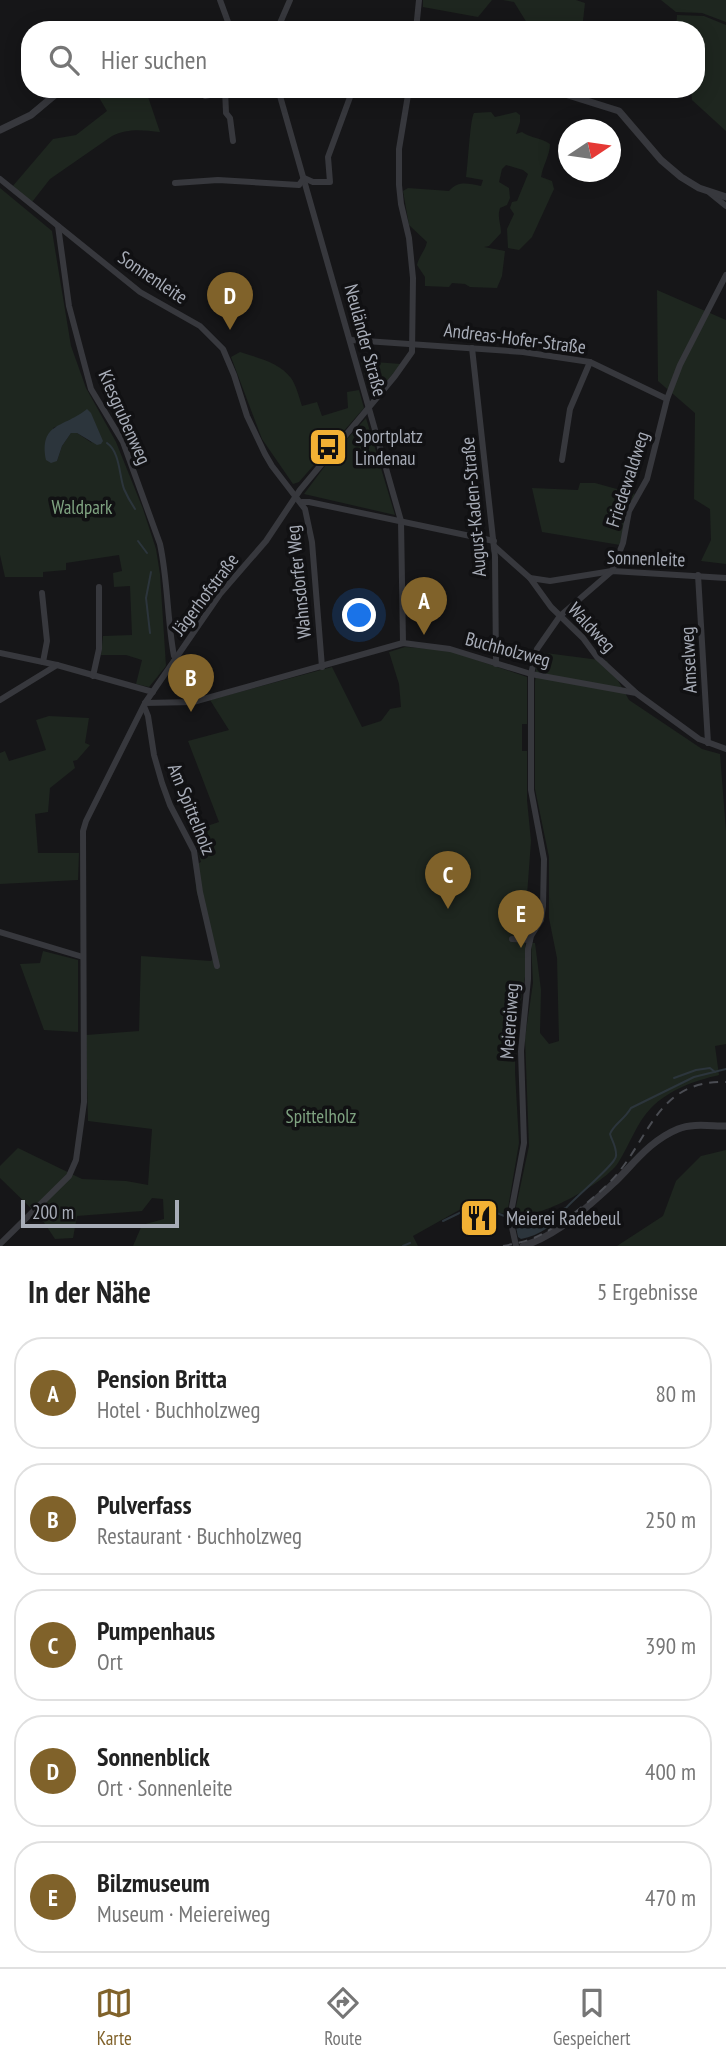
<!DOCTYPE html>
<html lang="de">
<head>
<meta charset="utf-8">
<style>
  body { margin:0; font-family:"PT Sans Narrow",sans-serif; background:#f2f2f2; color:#222 }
  .compass { position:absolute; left:558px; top:119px; width:63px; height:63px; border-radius:50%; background:#fff; box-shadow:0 4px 18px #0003; rotate:77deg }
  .scale { position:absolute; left:21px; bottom:18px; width:158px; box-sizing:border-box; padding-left:7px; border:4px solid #a8adb8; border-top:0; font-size:19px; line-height:24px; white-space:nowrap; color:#a8adb8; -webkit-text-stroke:5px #111113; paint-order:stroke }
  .you { position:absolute; left:360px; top:616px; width:24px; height:24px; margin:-18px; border:5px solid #fff; border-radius:50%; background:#1a73e8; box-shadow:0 0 0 10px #1a73e833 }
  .badge { display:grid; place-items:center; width:46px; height:46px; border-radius:50%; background:#80622a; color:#fff; font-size:23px; font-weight:700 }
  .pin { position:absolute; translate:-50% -58px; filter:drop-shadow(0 2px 4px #0008) }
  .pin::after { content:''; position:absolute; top:37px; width:24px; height:21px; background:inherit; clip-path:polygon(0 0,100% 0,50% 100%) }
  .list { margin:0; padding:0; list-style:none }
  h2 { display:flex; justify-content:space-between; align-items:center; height:91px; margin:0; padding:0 28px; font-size:30px }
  h2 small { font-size:23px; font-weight:400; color:#767676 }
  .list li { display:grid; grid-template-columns:46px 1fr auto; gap:21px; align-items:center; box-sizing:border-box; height:112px; margin:0 14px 14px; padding:0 14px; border:2px solid #e0e0e0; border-radius:28px }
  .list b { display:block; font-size:26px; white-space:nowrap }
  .list p { margin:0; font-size:23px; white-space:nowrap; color:#767676 }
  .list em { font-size:23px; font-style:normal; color:#767676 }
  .icon { flex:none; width:38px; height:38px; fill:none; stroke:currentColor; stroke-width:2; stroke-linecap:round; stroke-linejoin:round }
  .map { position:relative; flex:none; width:726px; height:1246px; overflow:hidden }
  .search { position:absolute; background:#fff; box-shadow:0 4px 18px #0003; left:21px; right:21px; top:21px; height:77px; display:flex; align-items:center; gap:18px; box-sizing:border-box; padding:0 24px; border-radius:28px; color:#767676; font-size:26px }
  .sheet { height:721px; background:#fff }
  nav { display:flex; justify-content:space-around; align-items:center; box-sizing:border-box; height:98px; border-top:2px solid #e0e0e0; background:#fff; font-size:19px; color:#767676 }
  nav a { display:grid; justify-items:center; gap:4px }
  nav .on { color:#80622a }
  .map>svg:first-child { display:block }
</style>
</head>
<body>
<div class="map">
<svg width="726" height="1246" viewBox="0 0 726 1246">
  <rect width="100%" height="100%" fill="#161618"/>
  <g fill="#1e261f" fill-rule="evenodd">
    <polygon points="423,0 492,0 478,17 423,7"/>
    <polygon points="503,0 576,0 585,3 582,30 560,29 559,21 527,23 514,2"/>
    <polygon points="661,0 726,0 726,22 702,13 676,12"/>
    <polygon points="677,15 704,16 726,25 726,131 692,100 691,89 696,89 696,30 676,30"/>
    <path d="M94 89 146 91 160 132C143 130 128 128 112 136L50 179 32 202 12 187 53 139 76 135 107 111Z"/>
    <path d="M491 112 495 117 516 112 520 115V122L516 134 522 132C532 139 540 137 550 144 550 155 543 165 541 177L552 181 554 189 532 237 519 250 508 248 507 229 514 214 510 208 512 202 517 201 528 174 523 170 506 165 502 169 499 182 509 188 510 198 507 205 500 208C497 218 501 223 501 233L489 246 484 247 505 251 502 276 497 288 470 287 465 284 452 283 449 287 425 286V277L417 265C419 256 425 251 427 242L409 225 403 191 408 188 449 191C459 180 468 184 481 186L483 180 466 177C468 165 470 119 474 113Z"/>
    <path d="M0 188 52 231 71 346 86 388 116 442 143 509 156 549 160 574 166 666 149 687 136 684 142 660 126 655H101L103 636 132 635 130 586 114 587 113 573 122 571 119 555 66 563V570L43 572V577H5L0 555ZM75 419 92 443 77 433H71L62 446 57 461 53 428Z"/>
    <polygon points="657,290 726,320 726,564 701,561 711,540 710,509 694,499 695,413 658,381"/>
    <path d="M240 352C258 358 279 362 291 378 296 385 299 397 302 406L317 402 322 416 348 408 347 392 359 390 364 408 299 482 293 484 262 439 231 357Z"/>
    <polygon points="361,361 401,364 377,393 369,391"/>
    <polygon points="366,418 395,515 304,494 337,450"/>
    <polygon points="580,483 595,483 635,494 628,511 620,545 542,532 532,488 578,490"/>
    <polygon points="405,647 447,650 527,677 527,724 522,724 522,751 527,751 527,800 531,841 526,909 525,977 515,1036 515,1072 519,1143 507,1214 490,1212 470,1204 413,1236 418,1246 133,1246 142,1225 164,1219 163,1199 152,1198 142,1211 77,1216 73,1238 55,1239 41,1218 0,1178 0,1166 18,1148 82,1179 126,1181 148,1185 152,1129 88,1121 86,1035 139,1031 141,956 211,961 214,958 196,889 195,865 201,862 192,831 219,822 188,741 229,730 210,700 332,667 362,727 381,721 390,709 401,707 399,684 389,652"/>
    <path d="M538 652 607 661 629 700 702 749 720 754 726 831V1044L715 1046 719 1075C694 1081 670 1089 651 1108 637 1122 629 1146 618 1163 604 1184 539 1219 514 1216L529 1146 525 1038 533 983 531 943H535L541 990 540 1033 549 1044 559 1041 557 958 549 918V857L535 789V682Z"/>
    <polygon points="49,716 89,718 85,743 90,745 77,760 73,761 75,768 50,788 48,812 35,814 38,853 79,853 78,880 0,884 0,753 5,751 9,761 46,750 36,720"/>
    <polygon points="43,951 78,960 78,1032 44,1030 20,964 40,963"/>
    <polygon points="726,1150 726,1246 617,1246 663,1216 676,1181 701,1156"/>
  </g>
  <g fill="#2c353c">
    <path d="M87 409 91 413 103 441 101 444 97 445 77 433H71L62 446 57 461 51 463 46 460C39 422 64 428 87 409Z"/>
    <path d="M565 1207 567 1210C553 1225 541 1235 521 1239L518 1237 516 1227 519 1223 544 1218Z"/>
  </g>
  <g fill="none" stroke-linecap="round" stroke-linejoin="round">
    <g stroke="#2c353c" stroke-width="2">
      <path d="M107 443C120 452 119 475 124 489 127 496 131 503 135 509"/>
      <polyline points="138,541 147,553"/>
      <polyline points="150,633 146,598 151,572"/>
      <polyline points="674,1078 696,1070 710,1068 715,1072"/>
      <path d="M565 1209C574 1198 616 1164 616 1156 617 1148 612 1141 610 1134 614 1124 624 1120 631 1108L694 1077 726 1069"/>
      <polyline points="515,1220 518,1226"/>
      <polyline points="443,1221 476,1205 507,1217"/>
      <polyline points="403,1246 410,1243"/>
    </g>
    <g stroke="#37383d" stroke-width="6">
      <polyline points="220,0 231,30"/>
      <polyline points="277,30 290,0"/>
      <polyline points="416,30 419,0"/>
      <polyline points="225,89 226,113 230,118 233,141"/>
      <polyline points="278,89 401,521 403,643"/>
      <polyline points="205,96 224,92"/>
      <polyline points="0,179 140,292 200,326 223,349 234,375 247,416 265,454 272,466 305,509 312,542 322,667"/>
      <polyline points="175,183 218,180 299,185 304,178 313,182 330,182 328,157 353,89"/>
      <polyline points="710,193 726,206"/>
      <path d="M58 226 69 306 91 389 123 442 160 544C168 581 167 619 174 656L177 659"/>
      <polyline points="351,340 523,352 590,362 667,399"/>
      <polyline points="472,348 495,557 496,664"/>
      <polyline points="562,460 570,409 590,362"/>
      <polyline points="302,502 309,502 494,541"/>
      <polyline points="494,546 530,578 550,581 612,571 726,578"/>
      <polyline points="698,575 708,743"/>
      <polyline points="530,578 551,607 583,638 597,657 635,692"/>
      <polyline points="42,593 47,641 43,662"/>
      <polyline points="0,653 57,665 153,692"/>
      <polyline points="93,676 99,649 99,587"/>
      <polyline points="0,700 57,665"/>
      <polyline points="145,703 193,702 403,643 450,649 531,674 636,693 699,739 726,749"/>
      <polyline points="144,706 148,716 154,755 162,783 170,805 194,851 200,892 217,966"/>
      <polyline points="0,932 83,957"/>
      <polyline points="512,939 530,940"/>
      <polyline points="0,1244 69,1176 76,1160 84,1102 83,831 86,821 145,703 220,594 266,541 300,490 395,376 412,352 413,278 409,238 401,204 399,185 399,149 409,89"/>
      <polyline points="516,1246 510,1218 524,1143 521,1051 528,979 528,949 531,936 541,920 543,906 544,859 531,790 531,674 537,649 560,616 612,571 623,543 629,511 647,479 667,399 680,365 726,275"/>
    </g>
    <g stroke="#37383d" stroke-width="7">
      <polyline points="448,89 480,91 517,89"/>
      <polyline points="549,89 619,111 661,160 681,177 699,188 726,197"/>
      <polyline points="0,130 31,115 62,89"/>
      <path d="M523 1246C558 1235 589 1206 616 1181 635 1162 651 1140 678 1129 692 1123 710 1126 726 1126"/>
    </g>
    <path stroke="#4a4c52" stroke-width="2" stroke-dasharray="9 7" stroke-linecap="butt" d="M503 1246C514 1244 524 1242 534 1238 558 1228 602 1193 618 1173 651 1133 660 1080 726 1082"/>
  </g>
  <defs>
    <g id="bus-square" transform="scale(2.0125)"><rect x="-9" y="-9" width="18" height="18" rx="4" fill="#f2b134" stroke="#111113"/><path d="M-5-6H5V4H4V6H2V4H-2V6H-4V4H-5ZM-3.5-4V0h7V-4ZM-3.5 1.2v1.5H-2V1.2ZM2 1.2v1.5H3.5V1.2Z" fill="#111"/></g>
    <g id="restaurant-square" transform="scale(2.0125)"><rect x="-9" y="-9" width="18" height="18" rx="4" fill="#f2b134" stroke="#111113"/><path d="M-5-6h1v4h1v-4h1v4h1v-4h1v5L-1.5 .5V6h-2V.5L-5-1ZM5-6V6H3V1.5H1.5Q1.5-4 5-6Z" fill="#111"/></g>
  </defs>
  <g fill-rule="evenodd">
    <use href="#bus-square" x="328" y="447"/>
    <use href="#restaurant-square" x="479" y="1218"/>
  </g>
  <g text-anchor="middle" stroke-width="7" stroke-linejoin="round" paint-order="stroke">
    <g font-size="19" fill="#a8adb8" stroke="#111113">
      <text transform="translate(153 277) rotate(34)" y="7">Sonnenleite</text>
      <text transform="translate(515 338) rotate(7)" y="7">Andreas-Hofer-Straße</text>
      <text transform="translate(366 340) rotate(75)" y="7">Neuländer Straße</text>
      <text transform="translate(125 417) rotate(66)" y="7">Kiesgrubenweg</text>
      <text transform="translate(627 479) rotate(-72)" y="7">Friedewaldweg</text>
      <text transform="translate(473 507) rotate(-95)" y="7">August-Kaden-Straße</text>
      <text transform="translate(646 558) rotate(2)" y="7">Sonnenleite</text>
      <text transform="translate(298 582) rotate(-96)" y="7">Wahnsdorfer Weg</text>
      <text transform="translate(205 594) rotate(-53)" y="7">Jägerhofstraße</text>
      <text transform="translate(592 627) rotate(47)" y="7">Waldweg</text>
      <text transform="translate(508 649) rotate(15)" y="7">Buchholzweg</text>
      <text transform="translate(688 660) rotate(-93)" y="7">Amselweg</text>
      <text transform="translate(192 809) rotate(68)" y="7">Am Spittelholz</text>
      <text transform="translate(509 1021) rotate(-86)" y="7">Meiereiweg</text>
    </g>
    <g font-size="19" fill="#a8adb8" stroke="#111113" text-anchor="start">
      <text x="355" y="443">Sportplatz<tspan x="355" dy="22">Lindenau</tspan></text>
      <text x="506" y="1225">Meierei Radebeul</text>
    </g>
    <g font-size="19" fill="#7fa381" stroke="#111113">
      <text x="82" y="514">Waldpark</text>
      <text x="321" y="1123">Spittelholz</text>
    </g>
  </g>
</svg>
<svg class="compass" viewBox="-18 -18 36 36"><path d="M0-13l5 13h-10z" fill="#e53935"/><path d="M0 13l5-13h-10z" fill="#767676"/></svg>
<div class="scale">200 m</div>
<div class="you"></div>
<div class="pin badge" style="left:424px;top:635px">A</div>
<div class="pin badge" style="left:191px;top:712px">B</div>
<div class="pin badge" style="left:448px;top:909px">C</div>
<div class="pin badge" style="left:230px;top:330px">D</div>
<div class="pin badge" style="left:521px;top:948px">E</div>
<div class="search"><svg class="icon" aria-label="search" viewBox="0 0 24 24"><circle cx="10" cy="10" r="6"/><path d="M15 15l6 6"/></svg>Hier suchen</div>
</div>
<section class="sheet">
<h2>In der Nähe<small>5 Ergebnisse</small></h2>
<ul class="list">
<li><span class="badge">A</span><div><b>Pension Britta</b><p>Hotel · Buchholzweg</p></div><em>80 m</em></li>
<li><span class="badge">B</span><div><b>Pulverfass</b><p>Restaurant · Buchholzweg</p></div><em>250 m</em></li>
<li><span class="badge">C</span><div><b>Pumpenhaus</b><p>Ort</p></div><em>390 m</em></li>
<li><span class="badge">D</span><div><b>Sonnenblick</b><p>Ort · Sonnenleite</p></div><em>400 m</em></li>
<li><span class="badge">E</span><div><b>Bilzmuseum</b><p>Museum · Meiereiweg</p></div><em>470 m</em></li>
</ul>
</section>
<nav>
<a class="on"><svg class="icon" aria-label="map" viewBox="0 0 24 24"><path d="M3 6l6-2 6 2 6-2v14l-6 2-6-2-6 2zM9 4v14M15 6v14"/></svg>Karte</a>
<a><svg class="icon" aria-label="directions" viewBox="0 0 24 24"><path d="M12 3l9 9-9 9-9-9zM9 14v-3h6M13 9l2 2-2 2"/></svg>Route</a>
<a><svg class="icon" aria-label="saved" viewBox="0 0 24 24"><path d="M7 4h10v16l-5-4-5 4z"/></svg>Gespeichert</a>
</nav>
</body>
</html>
